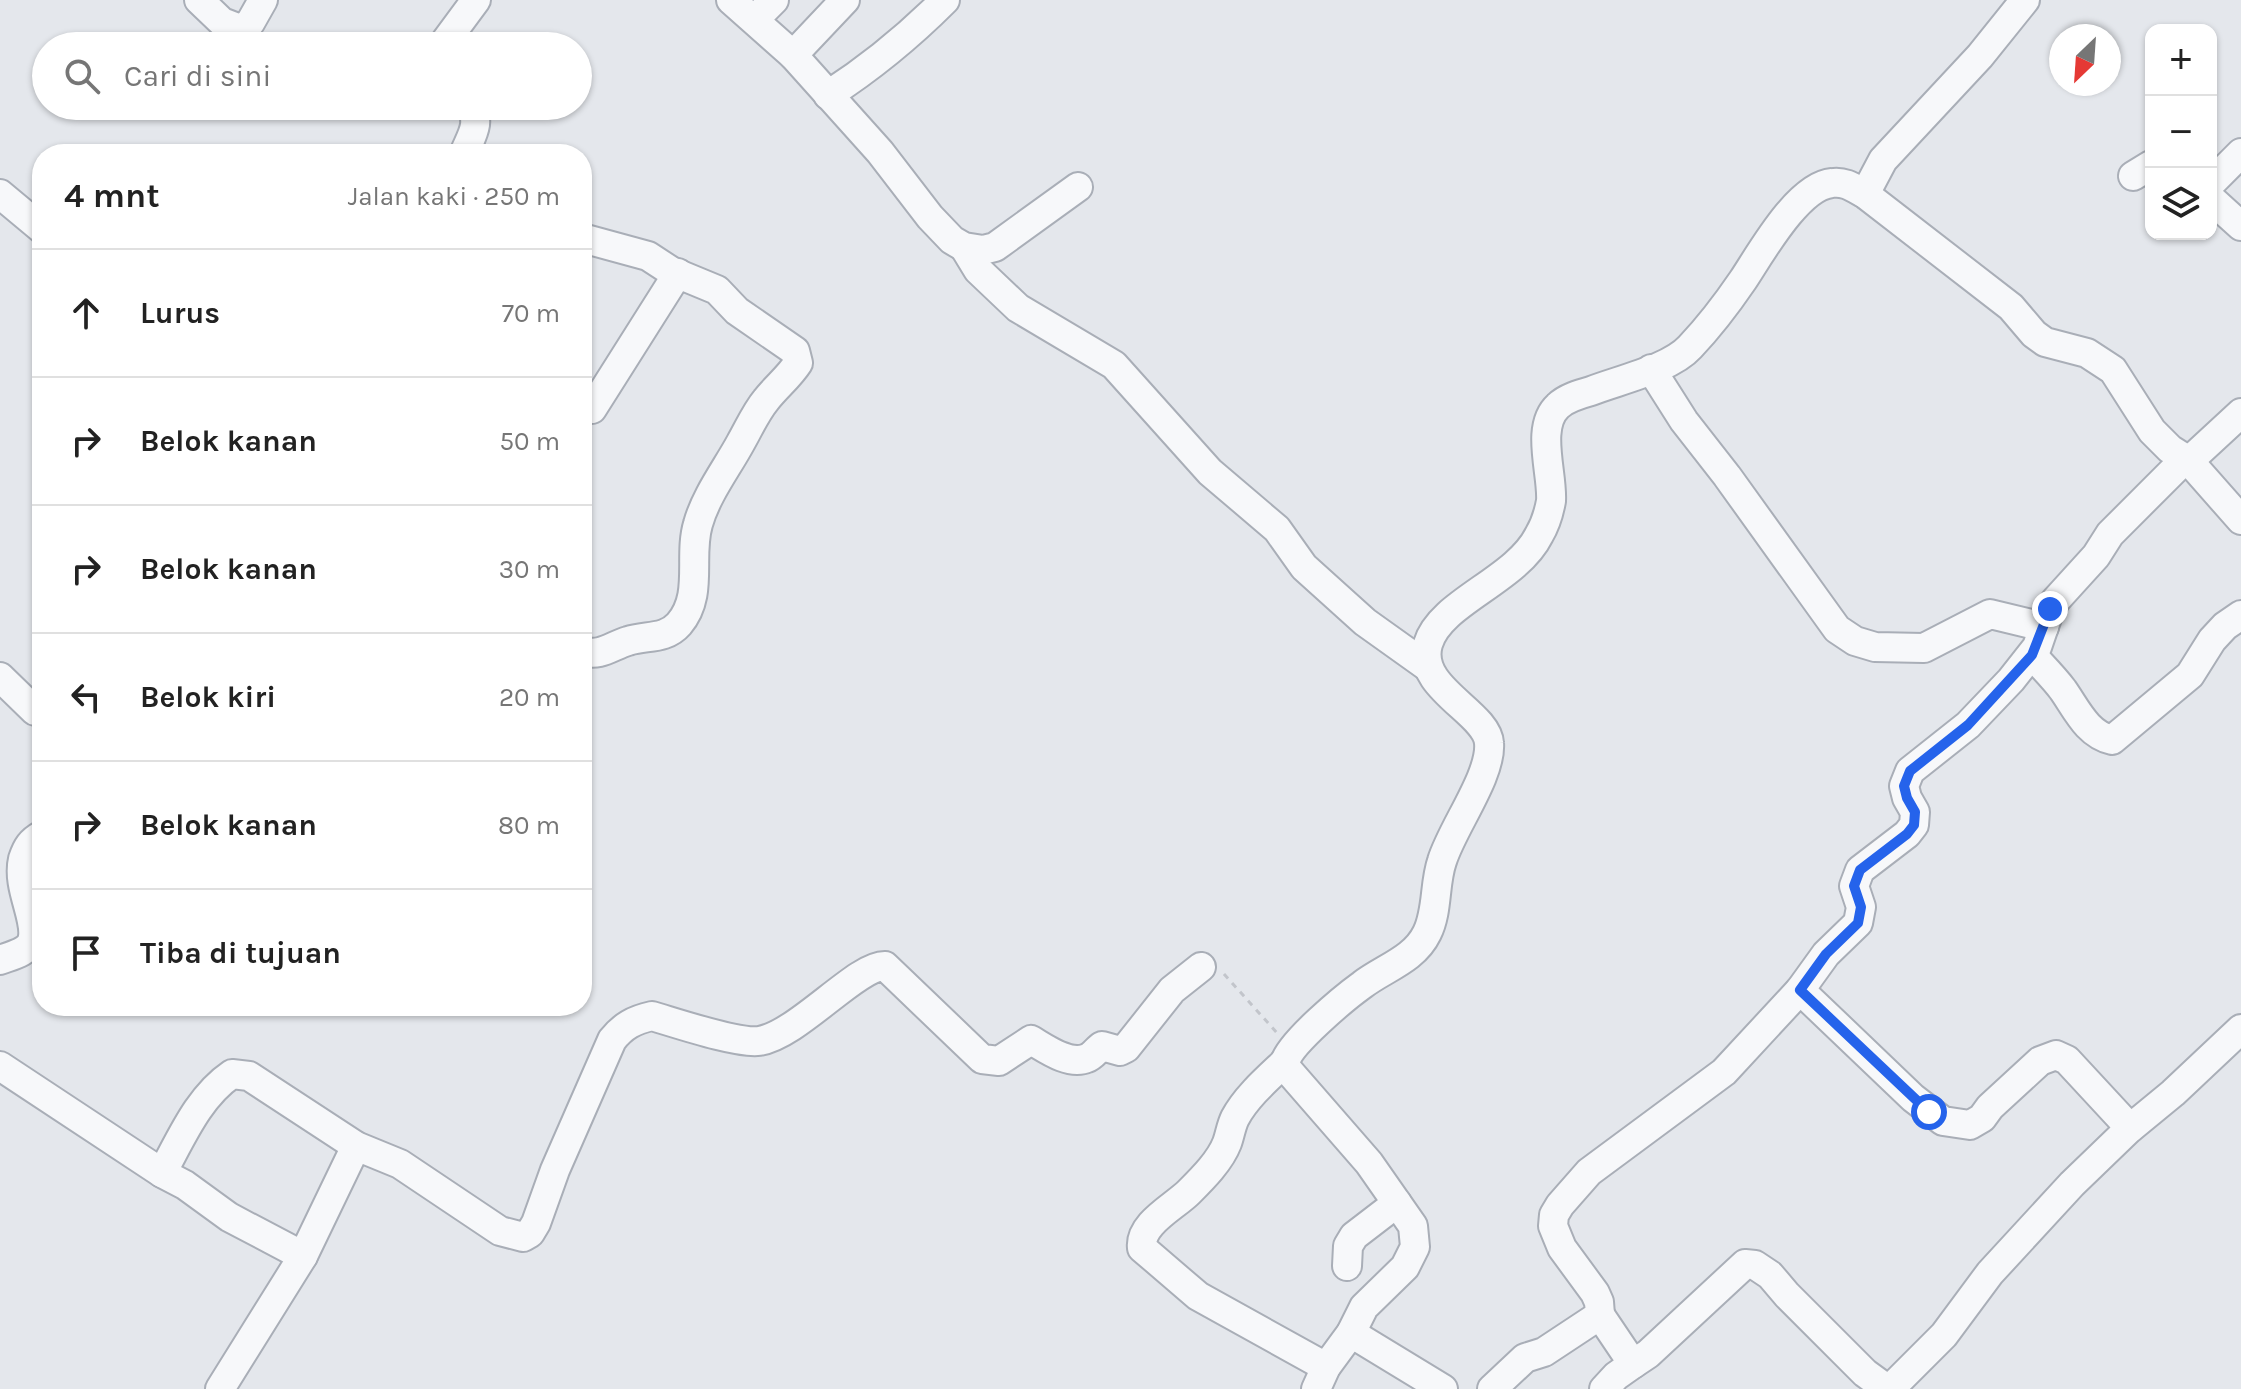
<!DOCTYPE html>
<html lang="id">
<head>
<meta charset="utf-8">
<style>
  body { margin:0; font-family:Karla,sans-serif; background:#f6f6f6; color:#222 }
  .controls { position:absolute; right:24px; top:24px; display:grid; overflow:hidden; border-radius:16px; box-shadow:0 2px 6px #0004 }
  .controls button { width:72px; height:72px; display:grid; place-items:center; padding:0; border:0; border-bottom:2px solid #e0e0e0; background:#fff; color:#222; font:40px sans-serif }
  .compass { position:absolute; left:2049px; top:24px; width:72px; height:72px; border-radius:50%; background:#fff; box-shadow:0 2px 6px #0004; rotate:205deg }
  .stop { position:absolute; width:24px; height:24px; margin:-18px; border:6px solid #2563eb; border-radius:50%; background:#fff }
  .stop.end { background:#2563eb; border-color:#fff; box-shadow:0 2px 8px #0008 }
  .list { margin:0; padding:0; list-style:none }
  h2 { display:flex; justify-content:space-between; align-items:center; height:104px; margin:0; padding:0 32px; font-size:34px }
  h2 small { font-size:26px; font-weight:400; color:#767676 }
  .list li { display:grid; grid-template-columns:52px 1fr auto; gap:24px; align-items:center; box-sizing:border-box; height:128px; padding:0 32px; border-top:2px solid #e0e0e0 }
  .list b { display:block; font-size:30px; white-space:nowrap }
  .list em { font-size:26px; font-style:normal; color:#767676 }
  .icon { flex:none; width:44px; height:44px; fill:none; stroke:currentColor; stroke-width:2; stroke-linecap:round; stroke-linejoin:round }
  .map { position:relative; flex:none; width:2241px; height:1389px; overflow:hidden }
  .search { position:absolute; background:#fff; box-shadow:0 2px 6px #0004; left:32px; top:32px; width:560px; height:88px; display:flex; align-items:center; gap:20px; box-sizing:border-box; padding:0 28px; border-radius:44px; color:#767676; font-size:30px }
  .panel { position:absolute; background:#fff; box-shadow:0 2px 6px #0004; left:32px; top:144px; width:560px; height:872px; border-radius:32px }
  .map>svg:first-child { display:block }
</style>
</head>
<body>
<div class="map">
<svg width="2241" height="1389" viewBox="0 0 2241 1389">
  <rect width="100%" height="100%" fill="#e4e7ec"/>
  <g fill="none" stroke-linecap="round" stroke-linejoin="round">
    <g stroke="#a9aeb7" stroke-width="32">
      <g id="minor">
        <polyline points="199,0 222,22 240,29 250,23 263,0"/>
        <polyline points="731,0 793,55 880,152 930,217 952,240 964,247 983,250 995,247 1078,187"/>
        <polyline points="755,19 774,0"/>
        <polyline points="442,46 476,0"/>
        <polyline points="793,55 845,0"/>
        <path d="M828 95C870 68 909 36 945 0"/>
        <path d="M464 154C470 138 483 121 469 106"/>
        <polyline points="2133,176 2151,165"/>
        <polyline points="2211,183 2241,153"/>
        <polyline points="0,194 42,229"/>
        <polyline points="1865,194 1883,160 1980,56 2025,0"/>
        <polyline points="2211,199 2241,226"/>
        <path d="M582 238 648 256 671 271 717 290 737 311 795 351 798 363C789 377 776 387 766 400 756 412 749 428 741 442 727 468 706 495 698 524 688 557 704 595 679 624 665 640 646 635 628 641 611 646 601 657 582 651"/>
        <polyline points="964,247 978,270 1018,308 1114,365 1210,472 1277,529 1304,567 1365,622 1428,667"/>
        <polyline points="1651,369 1684,421 1727,476 1837,629 1855,641 1875,647 1924,648 1990,614 2044,627"/>
        <polyline points="592,409 678,273"/>
        <polyline points="2189,461 2241,413"/>
        <path d="M2032 655C2043 667 2054 678 2063 690 2077 710 2087 734 2112 740L2190 675 2212 640 2225 626 2241 615"/>
        <polyline points="0,677 35,711 42,712"/>
        <path d="M0 960C10 956 28 952 32 941 39 921 16 888 23 859 27 847 31 841 42 835"/>
        <polyline points="1800,990 1913,1098 1943,1121 1970,1125 1982,1118 1990,1107 2040,1061 2056,1055 2067,1060 2130,1128"/>
        <path d="M1285 1062C1268 1078 1246 1097 1235 1118 1231 1126 1230 1135 1227 1143 1220 1161 1203 1178 1189 1192 1174 1207 1139 1224 1142 1248L1198 1296 1326 1367"/>
        <path d="M0 1066 162 1173C181 1139 198 1097 232 1074L249 1076 356 1146 400 1164 500 1231 523 1237 530 1233 536 1223 555 1170 612 1040C623 1026 634 1020 652 1016 676 1023 738 1044 759 1041 798 1035 857 965 885 966L982 1059 999 1061 1031 1040C1045 1048 1069 1066 1087 1058 1093 1056 1097 1049 1102 1046L1120 1051 1126 1048 1172 990 1201 967"/>
        <polyline points="162,1173 185,1185 229,1217 303,1256"/>
        <polyline points="1347,1266 1348,1246 1354,1236 1397,1203"/>
        <polyline points="1600,1315 1633,1364 1648,1354 1745,1264 1755,1265 1770,1275 1787,1295 1865,1373 1887,1389"/>
        <polyline points="1351,1333 1443,1389"/>
        <polyline points="220,1389 303,1256 356,1146"/>
        <path d="M1316 1389 1326 1367 1351 1333 1364 1307 1405 1267 1415 1247 1413 1226 1369 1163 1288 1070 1285 1062C1290 1043 1344 998 1362 985 1384 968 1414 960 1427 933 1438 911 1434 884 1442 861 1452 828 1492 775 1489 743 1487 712 1415 688 1428 644 1440 602 1516 581 1539 535 1545 525 1549 512 1551 501 1553 474 1535 427 1558 406 1566 398 1580 394 1591 391 1619 380 1670 369 1690 347 1709 327 1728 302 1743 280 1761 253 1798 186 1832 183 1845 181 1854 188 1865 194L2011 307 2034 334 2045 342 2087 353 2113 370 2152 431 2170 449 2189 461 2241 520"/>
        <polyline points="1492,1389 1525,1358 1544,1352 1600,1315 1599,1302 1595,1293 1562,1248 1553,1226 1554,1215 1560,1205 1589,1172 1724,1072 1800,990 1826,954 1858,923 1861,907 1854,886 1860,870 1907,834 1914,825 1915,812 1907,798 1904,786 1910,771 1968,725 2011,680 2037,647 2050,609 2056,600 2096,556 2110,534 2186,458"/>
        <polyline points="1604,1389 1616,1376 1633,1364"/>
        <polyline points="1890,1389 1944,1335 1990,1273 2072,1184 2128,1130 2173,1093 2241,1029"/>
      </g>
    </g>
    <polyline stroke="#c2c5cb" stroke-width="3" stroke-dasharray="6 6" stroke-linecap="butt" points="1224,974 1278,1034"/>
    <use href="#minor" stroke="#f7f8fa" stroke-width="28"/>
  </g>
  <g fill="none" stroke-linecap="round" stroke-linejoin="round">
    <polyline stroke="#2563eb" stroke-width="10" points="1929,1112 1800,990 1826,954 1858,923 1861,907 1854,886 1860,870 1907,834 1914,825 1915,812 1907,798 1904,786 1910,771 1968,725 2032,655 2050,609"/>
  </g>
</svg>
<div class="controls">
<button>+</button>
<button>−</button>
<button><svg class="icon" aria-label="layers" viewBox="0 0 24 24"><path d="M12 4l9 5-9 5-9-5zM3 14l9 5 9-5"/></svg></button>
</div>
<svg class="compass" viewBox="-18 -18 36 36"><path d="M0-13l5 13h-10z" fill="#e53935"/><path d="M0 13l5-13h-10z" fill="#767676"/></svg>
<div class="stop" style="left:1929px;top:1112px"></div>
<div class="stop end" style="left:2050px;top:609px"></div>
<div class="search"><svg class="icon" aria-label="search" viewBox="0 0 24 24"><circle cx="10" cy="10" r="6"/><path d="M15 15l6 6"/></svg>Cari di sini</div>
<section class="panel">
<h2>4 mnt<small>Jalan kaki · 250 m</small></h2>
<ul class="list">
<li><svg class="icon" aria-label="ahead" viewBox="0 0 24 24"><path d="M12 20V5M6 11l6-6 6 6"/></svg><div><b>Lurus</b></div><em>70 m</em></li>
<li><svg class="icon" aria-label="right" viewBox="0 0 24 24"><path d="M7 20v-9h11M14 6l5 5-5 5"/></svg><div><b>Belok kanan</b></div><em>50 m</em></li>
<li><svg class="icon" aria-label="right" viewBox="0 0 24 24"><path d="M7 20v-9h11M14 6l5 5-5 5"/></svg><div><b>Belok kanan</b></div><em>30 m</em></li>
<li><svg class="icon" aria-label="left" viewBox="0 0 24 24"><path d="M17 20v-9H6M10 6l-5 5 5 5"/></svg><div><b>Belok kiri</b></div><em>20 m</em></li>
<li><svg class="icon" aria-label="right" viewBox="0 0 24 24"><path d="M7 20v-9h11M14 6l5 5-5 5"/></svg><div><b>Belok kanan</b></div><em>80 m</em></li>
<li><svg class="icon" aria-label="arrive" viewBox="0 0 24 24"><path d="M6 21V4h12l-3 4 3 4H6"/></svg><div><b>Tiba di tujuan</b></div></li>
</ul>
</section>
</div>
</body>
</html>
